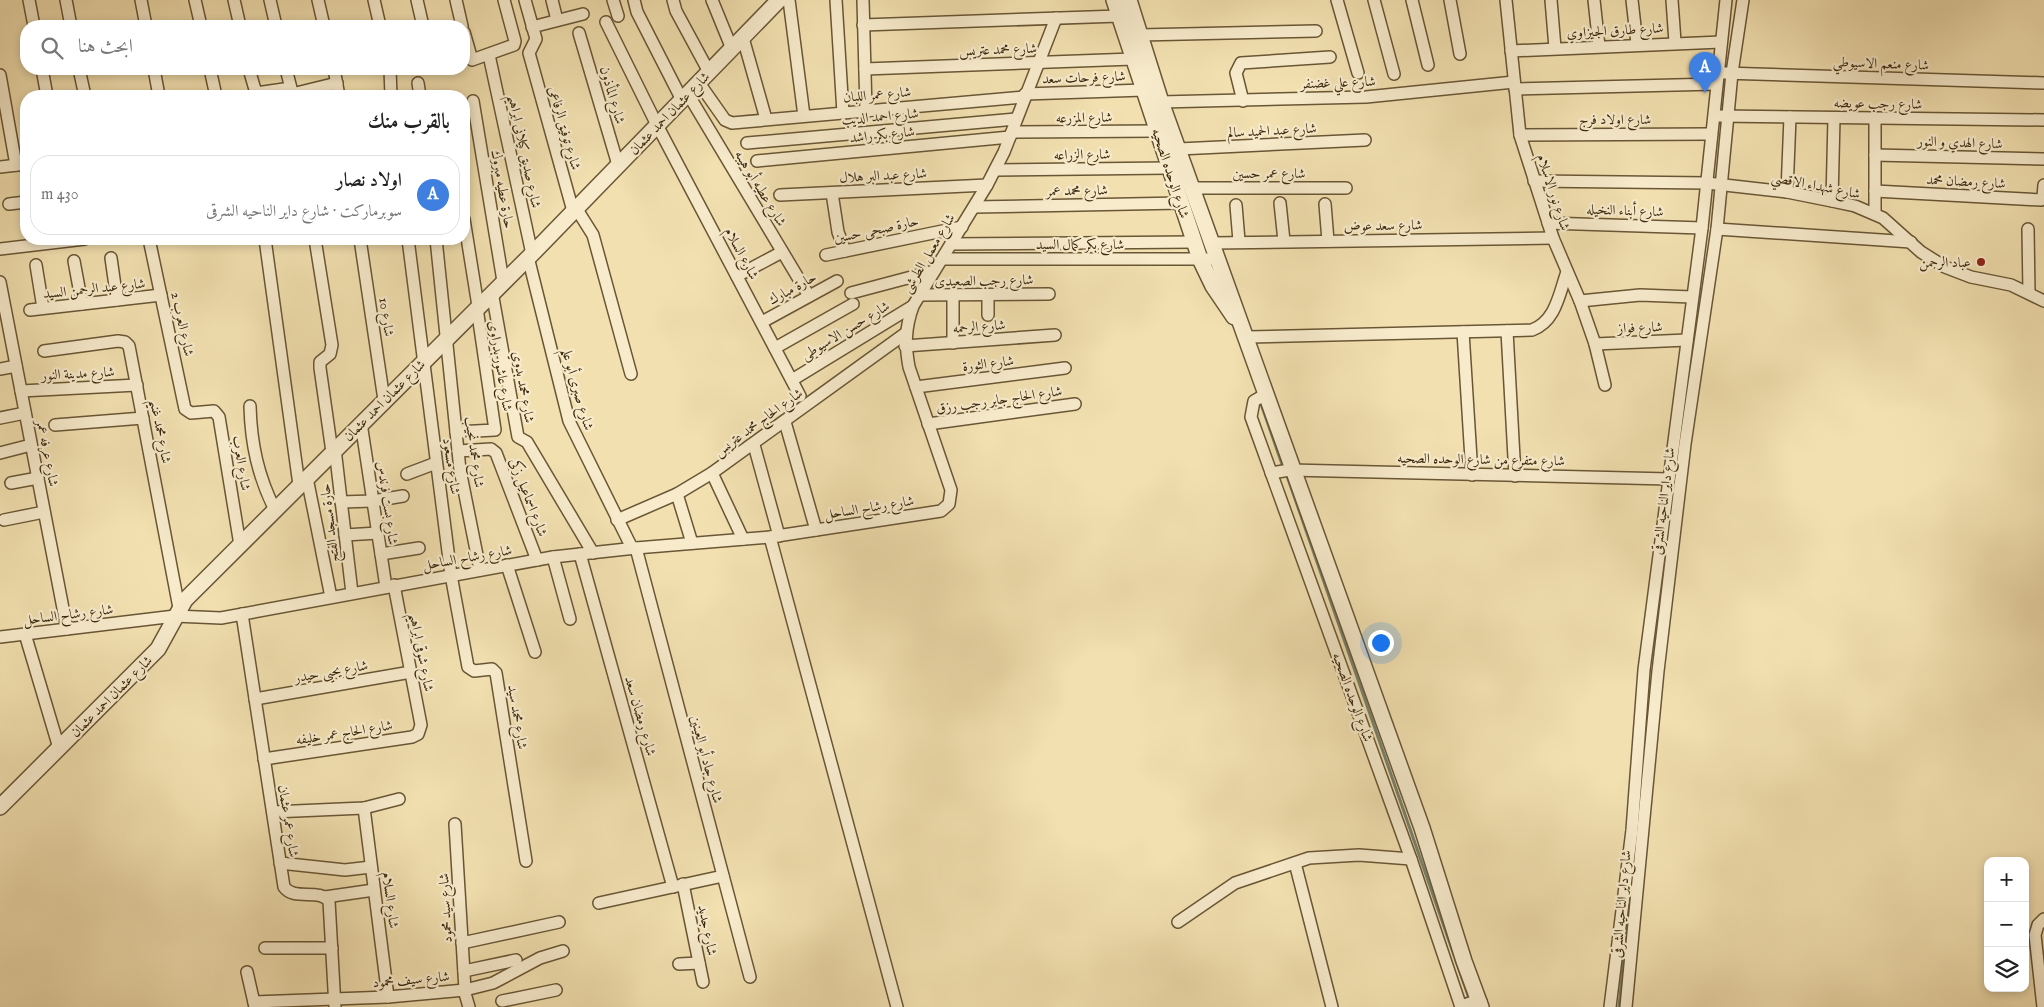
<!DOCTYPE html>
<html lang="ar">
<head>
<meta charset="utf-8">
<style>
  body { margin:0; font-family:"IM FELL English",Amiri,serif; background:#f2f2f2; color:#222; direction:rtl }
  .controls { position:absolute; right:15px; bottom:15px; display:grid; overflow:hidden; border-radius:10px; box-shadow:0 2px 8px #0003 }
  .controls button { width:45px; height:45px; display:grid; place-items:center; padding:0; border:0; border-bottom:1px solid #e0e0e0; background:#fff; color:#222; font:25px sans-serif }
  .you { position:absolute; left:1380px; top:642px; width:18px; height:18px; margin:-12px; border:4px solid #fff; border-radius:50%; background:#1a73e8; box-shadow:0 0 0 8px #1a73e833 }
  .badge { display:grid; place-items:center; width:32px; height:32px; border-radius:50%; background:#111827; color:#fff; font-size:16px; font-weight:700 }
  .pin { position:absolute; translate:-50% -41px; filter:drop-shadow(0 1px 2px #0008) }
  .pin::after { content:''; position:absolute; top:26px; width:18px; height:15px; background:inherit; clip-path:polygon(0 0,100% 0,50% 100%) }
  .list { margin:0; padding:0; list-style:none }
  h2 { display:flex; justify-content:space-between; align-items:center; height:65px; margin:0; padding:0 20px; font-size:21px }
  h2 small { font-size:16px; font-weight:400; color:#767676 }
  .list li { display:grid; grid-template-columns:32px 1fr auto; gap:15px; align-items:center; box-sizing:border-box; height:80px; margin:0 10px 10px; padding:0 10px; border:1px solid #e0e0e0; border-radius:20px }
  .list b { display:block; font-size:19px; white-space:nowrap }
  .list p { margin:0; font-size:16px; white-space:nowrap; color:#767676 }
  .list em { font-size:16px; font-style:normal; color:#767676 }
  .icon { flex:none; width:28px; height:28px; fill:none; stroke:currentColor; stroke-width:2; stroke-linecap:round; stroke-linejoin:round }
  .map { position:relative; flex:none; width:2044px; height:1007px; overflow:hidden; direction:ltr }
  .search { position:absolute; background:#fff; box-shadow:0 2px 8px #0003; left:20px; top:20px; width:450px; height:55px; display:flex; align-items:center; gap:12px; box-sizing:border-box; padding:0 18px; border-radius:20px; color:#767676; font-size:19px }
  .panel { position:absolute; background:#fff; box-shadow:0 2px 8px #0003; left:20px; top:90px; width:450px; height:155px; border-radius:20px; direction:rtl }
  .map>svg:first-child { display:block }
</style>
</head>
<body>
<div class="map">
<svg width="2044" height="1007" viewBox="0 0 2044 1007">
  <rect width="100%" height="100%" fill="#f2e0b0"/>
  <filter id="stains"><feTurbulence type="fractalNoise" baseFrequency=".004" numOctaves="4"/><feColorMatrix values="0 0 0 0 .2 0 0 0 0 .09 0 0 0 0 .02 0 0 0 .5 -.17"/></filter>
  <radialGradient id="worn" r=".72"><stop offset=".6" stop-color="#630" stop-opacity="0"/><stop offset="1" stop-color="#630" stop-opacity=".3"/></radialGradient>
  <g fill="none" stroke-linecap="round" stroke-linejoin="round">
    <g stroke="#75816e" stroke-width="3">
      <polyline points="1261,404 1283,467"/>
      <polyline points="1286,473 1470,1001"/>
      <polyline points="1655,651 1669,535"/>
      <polyline points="1619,1007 1631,886"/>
    </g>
    <g stroke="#695635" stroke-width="14">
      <g id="minor">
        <polyline points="29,0 34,26"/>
        <polyline points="66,0 71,26"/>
        <polyline points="141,0 146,26"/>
        <polyline points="195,0 201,26"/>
        <polyline points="234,0 240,26"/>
        <polyline points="270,0 276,26"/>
        <polyline points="318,0 324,26"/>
        <polyline points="374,0 380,26"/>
        <polyline points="417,0 423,26"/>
        <polyline points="456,0 462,26"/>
        <polyline points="525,0 536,39 529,53 573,211"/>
        <polyline points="552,0 557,20"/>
        <polyline points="613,0 618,16"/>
        <polyline points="634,0 637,12 682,100"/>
        <polyline points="673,0 676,11 709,72"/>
        <polyline points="712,0 732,49"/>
        <polyline points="789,0 804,116"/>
        <polyline points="836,0 843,113"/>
        <polyline points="863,0 866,110"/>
        <polyline points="1337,0 1358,73"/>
        <polyline points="1374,0 1394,74"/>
        <polyline points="1412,0 1428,65"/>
        <polyline points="1450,0 1460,54"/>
        <polyline points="1506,0 1520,135 1553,238 1580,301 1595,344 1605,385"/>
        <polyline points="1551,0 1555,48"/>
        <polyline points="1594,0 1599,46"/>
        <polyline points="1632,0 1637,44"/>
        <polyline points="1672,0 1675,42"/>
        <polyline points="606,22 657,125 800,396"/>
        <polyline points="863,25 1119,16"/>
        <polyline points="532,27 583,14"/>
        <polyline points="464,32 472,60 514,45 515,41 504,0"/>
        <polyline points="579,33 618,165"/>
        <polyline points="1140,35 1316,31"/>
        <polyline points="743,38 766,119"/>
        <polyline points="1511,51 1721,42"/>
        <polyline points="489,55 532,254"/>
        <polyline points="42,69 47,96"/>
        <polyline points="79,69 85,96"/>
        <polyline points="154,69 159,96"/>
        <polyline points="210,69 216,96"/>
        <polyline points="249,69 256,93 284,89 292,94"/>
        <polyline points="286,69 293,96"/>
        <polyline points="334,69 339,96"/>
        <polyline points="390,69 391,96"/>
        <polyline points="865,69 1133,59"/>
        <polyline points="1724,73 2044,83"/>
        <polyline points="0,75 16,165"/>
        <polyline points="418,83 420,96"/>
        <polyline points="699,83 725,120 732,123 1024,97"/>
        <polyline points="1515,89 1716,84"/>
        <polyline points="292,94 337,83"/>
        <polyline points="688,94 809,296"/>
        <polyline points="1025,94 1144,90"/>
        <polyline points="473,101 503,281"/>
        <polyline points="1243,101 1236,73 1241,63 1330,57"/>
        <polyline points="1161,102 1366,97 1514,82"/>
        <polyline points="1719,116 2044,120"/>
        <polyline points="1875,118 1875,214"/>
        <polyline points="1012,132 1157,131"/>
        <polyline points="1520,135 1711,134"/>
        <polyline points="747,143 1016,119"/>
        <polyline points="1179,149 1365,140"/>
        <polyline points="1875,155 2044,159"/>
        <polyline points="757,161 1010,137"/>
        <polyline points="0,167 26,164"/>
        <polyline points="995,170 1169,168"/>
        <polyline points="1534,181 1707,183 1787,192 1832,201 1855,206 1883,218 1921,252 1945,267 1971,277 2011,285 2044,301"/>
        <polyline points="1193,188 1346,188"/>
        <polyline points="1875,191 2041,200 2043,197 2044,185"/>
        <polyline points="1787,192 1790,117"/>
        <polyline points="832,193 838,232 845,251"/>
        <polyline points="780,195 987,185"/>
        <polyline points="1832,201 1834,118"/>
        <polyline points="1280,203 1284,241"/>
        <polyline points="9,204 26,202"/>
        <polyline points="1325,204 1328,241"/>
        <polyline points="1236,205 1239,241"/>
        <polyline points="974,207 1181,203"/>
        <polyline points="576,208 593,235 631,374"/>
        <polyline points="464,219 478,306"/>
        <polyline points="1548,223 1702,228"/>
        <polyline points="1717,229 1911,242"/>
        <polyline points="2028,229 2029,293"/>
        <polyline points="149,239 185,409 191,413 214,411 219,417 240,545"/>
        <polyline points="265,239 299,485"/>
        <polyline points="315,239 332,345 330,354 320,362 320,368 332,452"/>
        <polyline points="360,239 384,400"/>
        <polyline points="408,239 451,575 468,667 474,671 492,669 496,673 526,861"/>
        <polyline points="436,239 460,470 480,570"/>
        <polyline points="1213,243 1553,238"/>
        <polyline points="951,244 1194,242"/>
        <polyline points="0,249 85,239"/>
        <polyline points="826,255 962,227"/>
        <polyline points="528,257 569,421 632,548"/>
        <polyline points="111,258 117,300"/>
        <polyline points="942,259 1219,259"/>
        <polyline points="74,261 82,304"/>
        <polyline points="36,265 43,308"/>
        <polyline points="737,276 782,252"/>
        <polyline points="0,282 67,629"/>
        <polyline points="492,292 518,437 527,442 593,553"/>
        <polyline points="851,293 934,271"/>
        <polyline points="920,295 1049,294"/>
        <polyline points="953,295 953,343"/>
        <polyline points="988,295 988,315"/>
        <polyline points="1580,301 1640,295 1692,297"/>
        <polyline points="30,310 161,295"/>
        <polyline points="762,322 837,281"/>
        <polyline points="1507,331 1515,476"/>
        <polyline points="1463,332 1472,475"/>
        <path d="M1247 337 1532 330C1556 321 1559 294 1567 272"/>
        <polyline points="1595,344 1687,340"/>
        <polyline points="905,346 1055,335"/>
        <polyline points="775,348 853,304"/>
        <polyline points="44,351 118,341 125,342 129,346 179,608"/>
        <polyline points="0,369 16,366"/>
        <polyline points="792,380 913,306"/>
        <polyline points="916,387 1065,368"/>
        <polyline points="21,391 137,385"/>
        <polyline points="1266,394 1254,401 1251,417 1411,859 1461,1007"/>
        <path d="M250 406C251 444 258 476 275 510"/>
        <polyline points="0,418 25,413"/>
        <polyline points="785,422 816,530"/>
        <polyline points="361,423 386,587"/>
        <polyline points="928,424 1075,404"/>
        <polyline points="55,425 143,418"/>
        <polyline points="456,432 495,430 477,308"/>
        <polyline points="754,445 779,536"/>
        <polyline points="335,449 352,593"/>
        <polyline points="458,451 491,449 496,453 537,560"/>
        <polyline points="0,453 31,445"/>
        <polyline points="712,473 743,539"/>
        <polyline points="1271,473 1290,470 1669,479"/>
        <polyline points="407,474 436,463"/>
        <polyline points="307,478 331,597"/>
        <polyline points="11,483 38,478"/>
        <polyline points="677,494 692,543"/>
        <polyline points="341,502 373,501 403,496"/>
        <polyline points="4,520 44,512"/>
        <polyline points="617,520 677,494 712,473 906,333"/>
        <polyline points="345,535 378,533"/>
        <polyline points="770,537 897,1007"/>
        <polyline points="636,548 750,977"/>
        <polyline points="381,554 419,548"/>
        <polyline points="580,554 673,887"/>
        <polyline points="553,557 570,619"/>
        <polyline points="507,565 535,652"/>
        <path d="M242 614 284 887C294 901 319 888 329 901L335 1007"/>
        <polyline points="25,634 59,748"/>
        <path d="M0 637 175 616 221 618 553 557 636 548 770 537 941 511 949 504 951 490 909 367C905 345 905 328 913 306L987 185 1004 152 1056 18"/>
        <polyline points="255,699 411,672"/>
        <polyline points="264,759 412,737 418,734 421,725 394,585"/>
        <polyline points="364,808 388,997"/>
        <polyline points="273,812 364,808 399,799"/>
        <polyline points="455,824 465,990"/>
        <polyline points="280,863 345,870 371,867"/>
        <polyline points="1295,863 1332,1007"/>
        <polyline points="683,884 703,982"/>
        <polyline points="325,897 374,890"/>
        <polyline points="599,903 723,876"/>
        <polyline points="1178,922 1235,883 1309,858 1359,855 1411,859"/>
        <polyline points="462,943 559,922"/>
        <polyline points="265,948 332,948"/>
        <polyline points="679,964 699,963"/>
        <polyline points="464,971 516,960"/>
        <polyline points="247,972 255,1007"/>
        <polyline points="464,990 469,1007"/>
        <polyline points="502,1001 556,990"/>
        <polyline points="254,1002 388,997 465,990 493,983 540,958 563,951"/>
        <polyline points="1610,1007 1632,830 1644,670 1702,228 1726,0"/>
        <polyline points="1626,1007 1658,671 1685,444 1717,229 1732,73 1743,0"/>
        <polyline points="2043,1007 2035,935 2038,925 2044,919"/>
      </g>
    </g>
    <g stroke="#695635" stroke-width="18">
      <g id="tertiary">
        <polyline points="1114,0 1200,259 1213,286 1234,317"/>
        <polyline points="1129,0 1161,102 1422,828 1464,961 1481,1007"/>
        <polyline points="0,807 158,649 185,600 532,254 779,0"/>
        <polyline points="1464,1007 1479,1002"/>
      </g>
    </g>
    <use href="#minor" stroke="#f7ebcc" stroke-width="11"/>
    <use href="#tertiary" stroke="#f7ebcc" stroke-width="15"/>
  </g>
  <circle fill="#8f2418" stroke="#f7ebcc" stroke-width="2" cx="1981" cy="262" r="5"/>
  <g text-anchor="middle" stroke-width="4.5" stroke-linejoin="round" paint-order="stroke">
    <g font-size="14" fill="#3b280c" stroke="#f7ebcc">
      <text transform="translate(1615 30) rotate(-3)" y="5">شارع طارق الجيزاوي</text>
      <text transform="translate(998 49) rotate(-2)" y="5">شارع محمد عتريس</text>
      <text transform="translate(1881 63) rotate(2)" y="5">شارع منعم الاسيوطي</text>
      <text transform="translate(1084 77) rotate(-2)" y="5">شارع فرحات سعد</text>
      <text transform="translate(1338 82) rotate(-2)" y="5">شارع علي غضنفر</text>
      <text transform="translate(877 94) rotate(-5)" y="5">شارع عمر اللبان</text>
      <text transform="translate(613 95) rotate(74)" y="5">شارع المأذون</text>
      <text transform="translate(1878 103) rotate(1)" y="5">شارع رجب عويضه</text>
      <text transform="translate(669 113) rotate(-46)" y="5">شارع عثمان احمد عثمان</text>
      <text transform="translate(880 116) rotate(-5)" y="5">شارع احمد الديب</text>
      <text transform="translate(1084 117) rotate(-1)" y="5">شارع المزرعه</text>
      <text x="1615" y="124">شارع اولاد فرج</text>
      <text transform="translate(565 128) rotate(74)" y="5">شارع توفيق الرفاعى</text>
      <text transform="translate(1272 130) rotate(-3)" y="5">شارع عبد الحميد سالم</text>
      <text transform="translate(882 134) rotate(-6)" y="5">شارع بكر راشد</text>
      <text transform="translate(1960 142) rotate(2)" y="5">شارع الهدي و النور</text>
      <text transform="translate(525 151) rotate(78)" y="5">شارع صديق كيلانى ابراهيم</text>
      <text transform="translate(1082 154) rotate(-1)" y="5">شارع الزراعه</text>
      <text transform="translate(1171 173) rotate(72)" y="5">شارع الوحده الصحيه</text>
      <text x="1269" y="178">شارع عمر حسين</text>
      <text transform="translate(883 175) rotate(-3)" y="5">شارع عبد البر هلال</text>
      <text transform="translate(1966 181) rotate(3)" y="5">شارع رمضان محمد</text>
      <text transform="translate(1816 185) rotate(11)" y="5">شارع شهداء الاقصي</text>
      <text transform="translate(761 188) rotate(59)" y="5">شارع عطيه أبو هيبه</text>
      <text transform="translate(503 189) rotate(80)" y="5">حارة عطيه مبروك</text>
      <text transform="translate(1077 190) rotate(-1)" y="5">شارع محمد عمر</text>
      <text transform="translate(1554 192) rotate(72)" y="5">شارع نور الاسلام</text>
      <text transform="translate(1625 210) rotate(2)" y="5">شارع أبناء النخيله</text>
      <text transform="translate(1383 225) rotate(-1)" y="5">شارع سعد عوض</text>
      <text transform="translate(876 229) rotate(-12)" y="5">حارة صبحى حسين</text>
      <text x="1080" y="249">شارع بكر كمال السيد</text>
      <text transform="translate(742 253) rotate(62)" y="5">شارع السلام</text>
      <text transform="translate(928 253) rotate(-59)" y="5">شارع معمل الطرشى</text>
      <text transform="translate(984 280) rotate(-1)" y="5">شارع رجب الصعيدى</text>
      <text transform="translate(94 288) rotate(-6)" y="5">شارع عبد الرحمن السيد</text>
      <text transform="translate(792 288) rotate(-29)" y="5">حارة مبارك</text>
      <text transform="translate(387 317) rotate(82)" y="5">شارع 10</text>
      <text transform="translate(183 324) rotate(78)" y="5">شارع العرب 2</text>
      <text transform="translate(979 326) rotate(-4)" y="5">شارع الرحمه</text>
      <text transform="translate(1640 327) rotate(-2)" y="5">شارع فواز</text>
      <text transform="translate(845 330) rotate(-31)" y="5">شارع حسن الاسيوطى</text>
      <text transform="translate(988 363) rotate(-7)" y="5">شارع الثورة</text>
      <text transform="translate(501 366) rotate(81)" y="5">شارع عاشور بدراوى</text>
      <text transform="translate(78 373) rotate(-3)" y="5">شارع مدينة النور</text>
      <text transform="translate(524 387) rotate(80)" y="5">شارع محمد بدوي</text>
      <text transform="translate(578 389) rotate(74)" y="5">شارع صبرى أبو علم</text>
      <text transform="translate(999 399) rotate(-8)" y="5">شارع الحاج جابر رجب رزق</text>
      <text transform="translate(384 400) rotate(-45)" y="5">شارع عثمان احمد عثمان</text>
      <text transform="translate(758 422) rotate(-36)" y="5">شارع الحاج محمد عتريس</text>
      <text transform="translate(161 431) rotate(79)" y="5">شارع محمد غنيم</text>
      <text transform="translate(475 452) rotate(82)" y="5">شارع محمد نجيب</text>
      <text transform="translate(48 453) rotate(79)" y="5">شارع عرفه عمر</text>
      <text transform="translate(1481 459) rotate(1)" y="5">شارع متفرع من شارع الوحده الصحيه</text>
      <text transform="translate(242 463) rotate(81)" y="5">شارع العرب</text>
      <text transform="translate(452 466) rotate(82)" y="5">شارع مسعود</text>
      <text transform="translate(529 497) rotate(69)" y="5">شارع اسماعيل زكى</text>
      <text transform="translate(1663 501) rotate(-83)" y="5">شارع داير الناحيه الشرقى</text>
      <text transform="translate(388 503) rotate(82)" y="5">شارع بست فرندس</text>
      <text transform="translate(869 507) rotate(-9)" y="5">شارع رشاح الساحل</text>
      <text transform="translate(329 523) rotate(-97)" y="5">حارة مسجد الفتح</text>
      <text transform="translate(467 557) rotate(-10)" y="5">شارع رشاح الساحل</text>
      <text transform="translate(68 614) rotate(-7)" y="5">شارع رشاح الساحل</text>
      <text transform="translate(422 652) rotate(79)" y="5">شارع شوقى ابراهيم</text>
      <text transform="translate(331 671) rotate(-10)" y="5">شارع يحيى حيدر</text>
      <text transform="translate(111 696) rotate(-45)" y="5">شارع عثمان احمد عثمان</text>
      <text transform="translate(1353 697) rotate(70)" y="5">شارع الوحده الصحيه</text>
      <text transform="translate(641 716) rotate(74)" y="5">شارع رمضان سعد</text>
      <text transform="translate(518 717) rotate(81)" y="5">شارع محمد سيد</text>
      <text transform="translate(344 732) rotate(-9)" y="5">شارع الحاج عمر خليفه</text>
      <text transform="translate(707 759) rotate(75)" y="5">شارع جاد أبو العينين</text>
      <text transform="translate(289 821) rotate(81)" y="5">شارع عمر عثمان</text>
      <text transform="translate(391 900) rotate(83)" y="5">شارع السلام</text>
      <text transform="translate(1621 904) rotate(-85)" y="5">شارع داير الناحيه الشرقى</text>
      <text transform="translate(445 908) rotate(-93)" y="5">شارع سيد محمود</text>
      <text transform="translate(708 930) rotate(79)" y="5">شارع جديد</text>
      <text transform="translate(411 979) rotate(-5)" y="5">شارع سيف محمود</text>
    </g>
    <g font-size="14" fill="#3b280c" stroke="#f7ebcc" text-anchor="end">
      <text x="1971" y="267">عباد الرحمن</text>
    </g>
  </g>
  <rect width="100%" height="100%" filter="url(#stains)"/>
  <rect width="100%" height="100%" fill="url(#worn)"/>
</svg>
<div class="controls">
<button>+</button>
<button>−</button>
<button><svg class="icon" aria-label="layers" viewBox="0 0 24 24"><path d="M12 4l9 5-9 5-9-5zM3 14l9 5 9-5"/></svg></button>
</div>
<div class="you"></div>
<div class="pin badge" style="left:1705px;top:93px;background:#3f7fe0">A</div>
<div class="search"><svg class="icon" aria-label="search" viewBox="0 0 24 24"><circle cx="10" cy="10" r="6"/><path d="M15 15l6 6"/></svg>ابحث هنا</div>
<section class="panel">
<h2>بالقرب منك<small></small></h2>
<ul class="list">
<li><span class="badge" style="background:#3f7fe0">A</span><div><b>اولاد نصار</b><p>سوبرماركت · شارع داير الناحيه الشرقى</p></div><em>430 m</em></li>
</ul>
</section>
</div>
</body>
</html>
